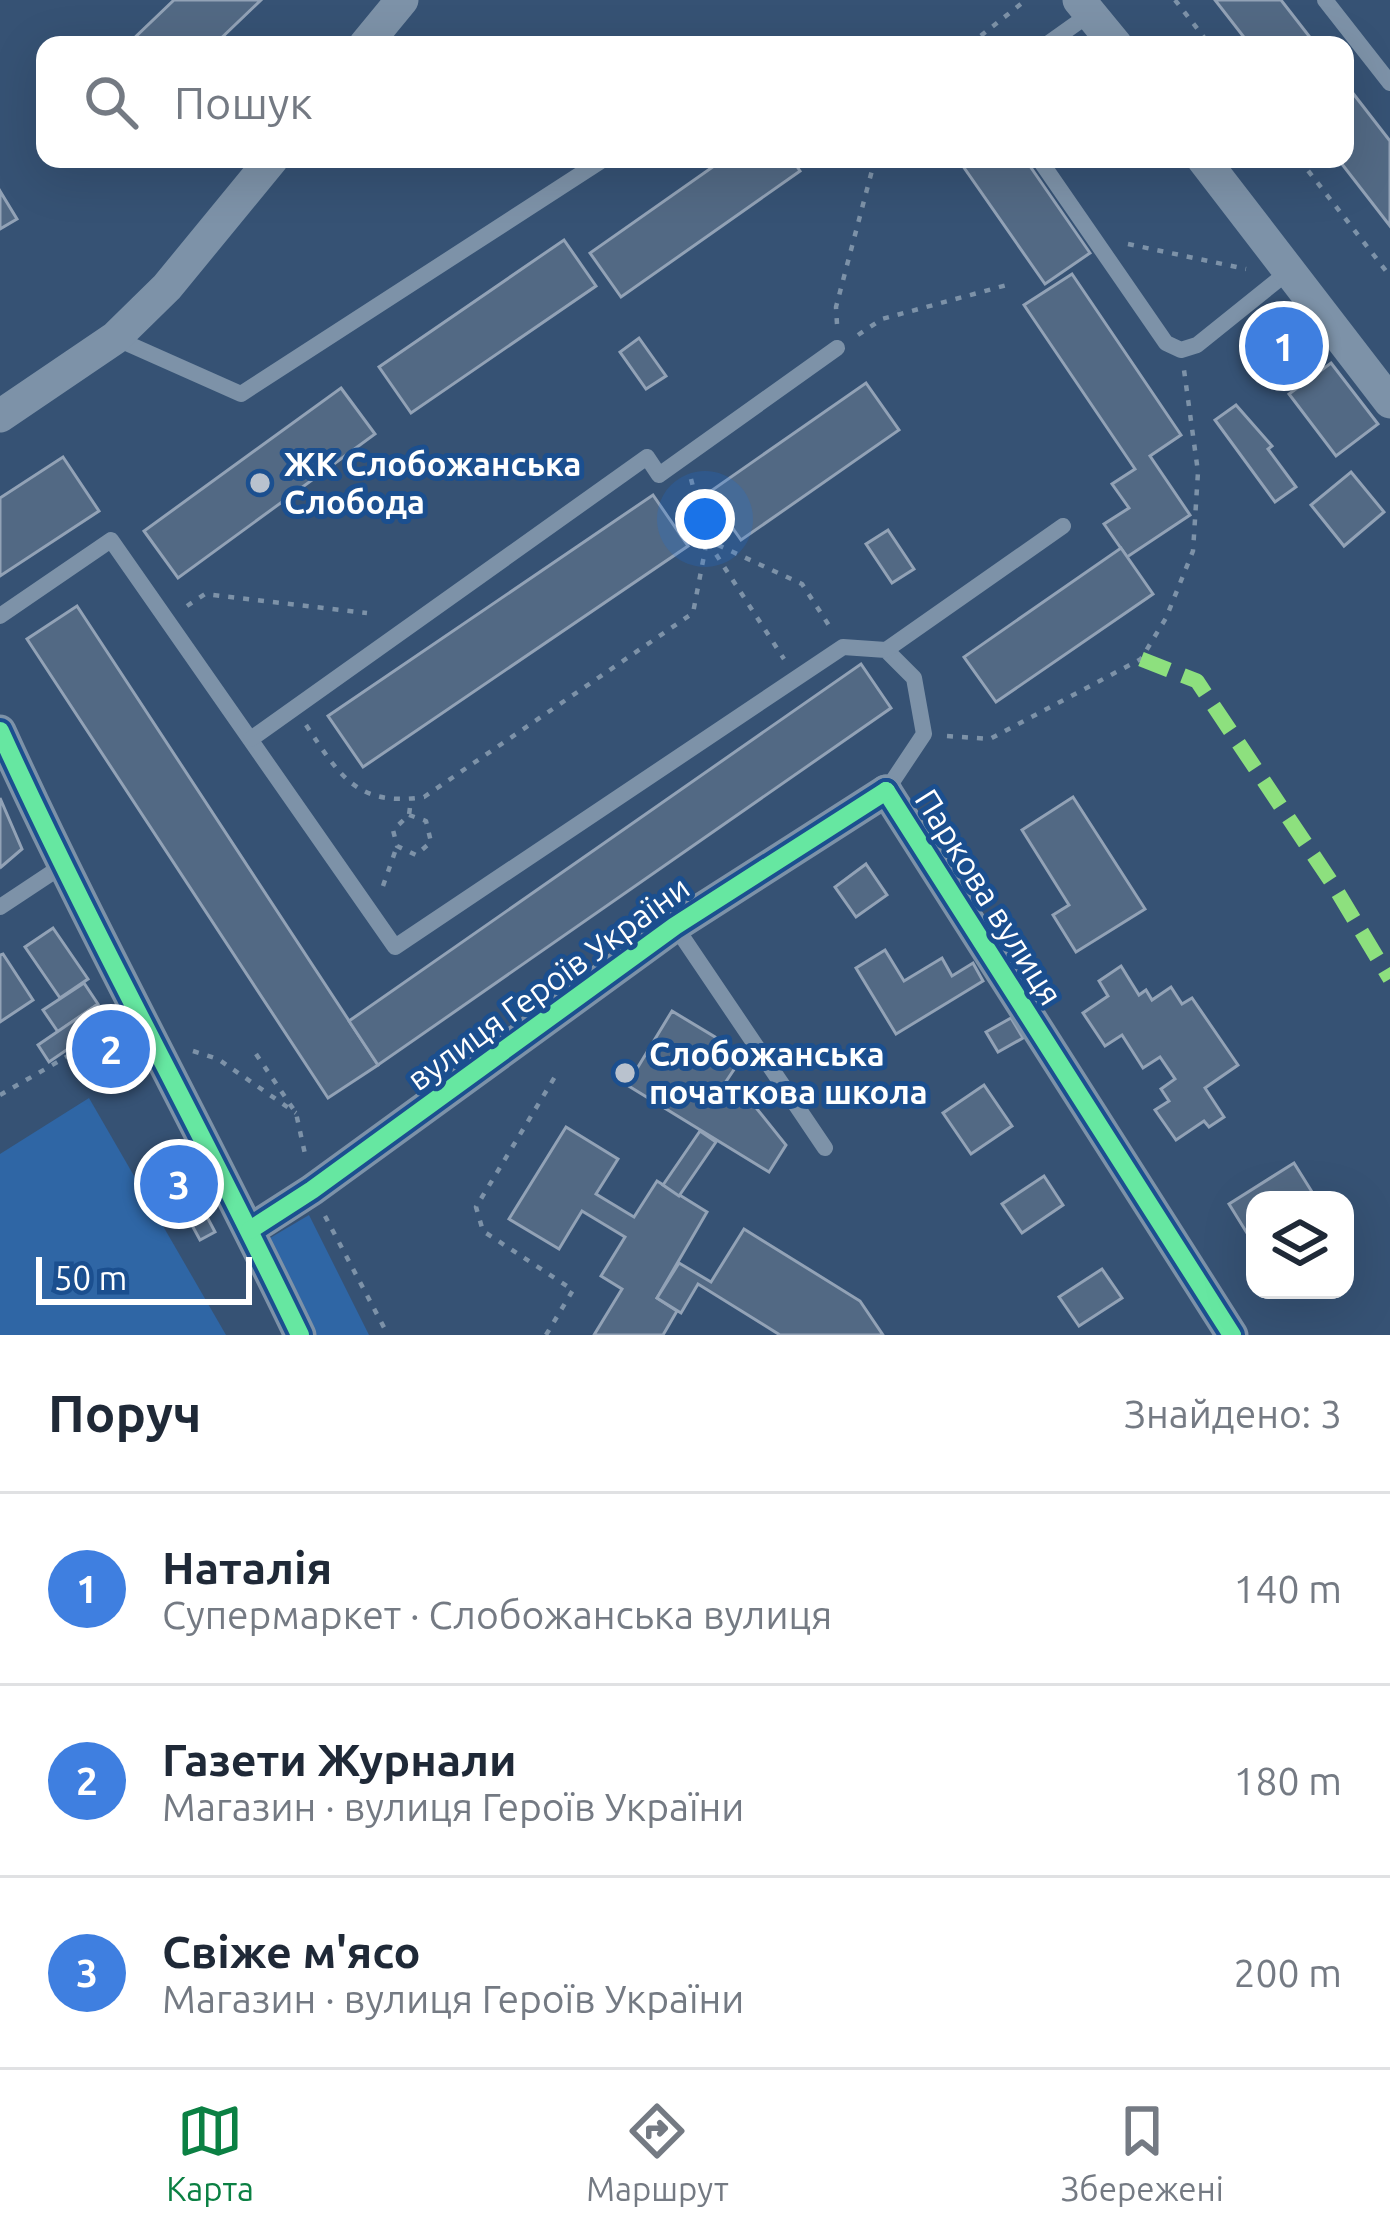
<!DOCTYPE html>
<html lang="uk">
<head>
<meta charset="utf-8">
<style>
  body { margin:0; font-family:Ubuntu,sans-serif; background:#f2f2f3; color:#1f2937 }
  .controls { position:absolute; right:36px; bottom:36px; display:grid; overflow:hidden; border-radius:24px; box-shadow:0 12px 48px #0002 }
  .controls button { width:108px; height:108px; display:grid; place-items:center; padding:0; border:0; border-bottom:3px solid #e0e1e3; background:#fff; color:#1f2937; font:60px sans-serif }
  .scale { position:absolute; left:36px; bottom:30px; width:216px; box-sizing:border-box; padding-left:12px; border:6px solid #fff; border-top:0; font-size:33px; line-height:42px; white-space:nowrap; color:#fff; -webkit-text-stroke:9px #1b4f8f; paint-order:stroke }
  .you { position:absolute; left:705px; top:519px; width:42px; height:42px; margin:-30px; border:9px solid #fff; border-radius:50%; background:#1a73e8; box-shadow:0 0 0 18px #1a73e833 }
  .badge { display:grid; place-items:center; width:78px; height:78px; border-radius:50%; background:#0b8043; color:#fff; font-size:39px; font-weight:700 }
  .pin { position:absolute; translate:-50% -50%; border:6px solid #fff; box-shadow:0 3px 12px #0006 }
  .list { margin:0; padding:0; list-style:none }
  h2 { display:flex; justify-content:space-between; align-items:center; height:156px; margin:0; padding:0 48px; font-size:51px }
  h2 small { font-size:39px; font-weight:400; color:#747a83 }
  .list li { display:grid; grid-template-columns:78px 1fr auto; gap:36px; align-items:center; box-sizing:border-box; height:192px; padding:0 48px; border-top:3px solid #e0e1e3 }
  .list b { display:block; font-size:45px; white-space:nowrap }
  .list p { margin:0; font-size:39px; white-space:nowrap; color:#747a83 }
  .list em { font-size:39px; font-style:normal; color:#747a83 }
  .icon { flex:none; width:66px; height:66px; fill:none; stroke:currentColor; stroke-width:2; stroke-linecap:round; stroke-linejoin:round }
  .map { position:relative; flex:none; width:1390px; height:1335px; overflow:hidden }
  .search { position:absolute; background:#fff; box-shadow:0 12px 48px #0002; left:36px; right:36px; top:36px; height:132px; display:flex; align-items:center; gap:30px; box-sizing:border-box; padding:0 42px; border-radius:24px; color:#747a83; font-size:45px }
  .sheet { height:732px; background:#fff }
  nav { display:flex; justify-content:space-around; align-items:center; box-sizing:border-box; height:168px; border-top:3px solid #e0e1e3; background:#fff; font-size:33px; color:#747a83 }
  nav a { display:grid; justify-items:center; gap:6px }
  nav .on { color:#0b8043 }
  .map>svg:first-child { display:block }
</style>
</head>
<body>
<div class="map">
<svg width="1390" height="1335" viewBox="0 0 1390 1335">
  <rect width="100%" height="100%" fill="#365274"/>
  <g fill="#2f66a5">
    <polygon points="89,1098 226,1335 0,1335 0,1154"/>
    <polygon points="309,1215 369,1335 316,1335 270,1238"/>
  </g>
  <g fill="#526984" stroke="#92a2b6" stroke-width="3">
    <polygon points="174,0 261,0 214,45 127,45"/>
    <polygon points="1215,0 1281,0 1316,45 1250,45"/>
    <polygon points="1345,83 1390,141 1390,226 1338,159 1345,159"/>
    <polygon points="724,159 792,159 800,171 621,297 590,253"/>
    <polygon points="958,159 1025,159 1090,253 1045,284"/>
    <polygon points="0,191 17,219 0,229"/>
    <polygon points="564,240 596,286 411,413 379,367"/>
    <polygon points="1072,274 1181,435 1150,456 1190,515 1127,557 1104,524 1129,508 1112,484 1135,469 1024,305"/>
    <polygon points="1296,311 1317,340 1268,376 1251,352 1292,323 1287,317"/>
    <polygon points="639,338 666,376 646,389 620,352"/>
    <polygon points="1331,363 1378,424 1336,456 1289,394"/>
    <polygon points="866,383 899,430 741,540 708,493"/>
    <polygon points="341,388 375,434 178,578 144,531"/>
    <polygon points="1236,405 1272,446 1268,449 1296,487 1275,502 1215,420"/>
    <polygon points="63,457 99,511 0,576 0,498"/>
    <polygon points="1351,472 1384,512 1344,546 1311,505"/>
    <polygon points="653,495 688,546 363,767 328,716"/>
    <polygon points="888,530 914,569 892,583 866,544"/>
    <polygon points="1121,548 1153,594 996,702 964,657"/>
    <polygon points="77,606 378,1065 328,1098 27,639"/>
    <polygon points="861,664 891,708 378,1065 349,1021"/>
    <polygon points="1073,797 1145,909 1076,952 1053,915 1069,905 1022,830"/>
    <polygon points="0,798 22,849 1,867 0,865"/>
    <polygon points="866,864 887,895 856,917 835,887"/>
    <polygon points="53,928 88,979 60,998 25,947"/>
    <polygon points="885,950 904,981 942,958 952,976 973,963 983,981 896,1034 856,968"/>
    <polygon points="3,954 33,1000 0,1022 0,955"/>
    <polygon points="1121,966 1139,995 1146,990 1152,1000 1171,987 1182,1004 1192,998 1238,1065 1205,1088 1224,1117 1209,1127 1204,1121 1176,1140 1155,1110 1169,1101 1161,1089 1175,1079 1160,1057 1143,1068 1122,1035 1105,1046 1083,1013 1108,996 1099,981"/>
    <polygon points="84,983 98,1004 58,1032 43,1010"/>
    <polygon points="95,1006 106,1023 49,1062 38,1045"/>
    <polygon points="672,1011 715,1037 737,1065 725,1083 749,1099 786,1145 769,1172 627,1085"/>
    <polygon points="1011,1018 1023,1038 998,1052 986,1032"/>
    <polygon points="984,1085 1012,1126 971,1154 943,1113"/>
    <polygon points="566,1127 618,1159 596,1194 634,1217 657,1181 707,1212 657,1298 677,1311 663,1335 594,1335 622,1289 601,1276 625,1237 582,1211 559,1249 509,1219"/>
    <polygon points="700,1131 716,1142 679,1196 663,1185"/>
    <polygon points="1294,1163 1317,1200 1255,1200 1255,1246 1229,1204"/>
    <polygon points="178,1164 196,1196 181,1205 163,1172"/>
    <polygon points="1044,1176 1063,1205 1022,1233 1002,1204"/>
    <polygon points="196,1196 215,1232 200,1240 181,1205"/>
    <polygon points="744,1229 860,1301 883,1335 780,1335 698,1284 681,1313 657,1298 679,1263 711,1282"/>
    <polygon points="1102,1269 1122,1298 1079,1326 1059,1297"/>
  </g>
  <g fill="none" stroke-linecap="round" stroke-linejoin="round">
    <g stroke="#7d92a8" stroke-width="4.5" stroke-dasharray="6 9" stroke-linecap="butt">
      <polyline points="1175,0 1210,45"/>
      <polyline points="969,45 1026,0"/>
      <polyline points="1299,159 1390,276"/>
      <polyline points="1128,244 1246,269"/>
      <polyline points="837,324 836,307 875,159"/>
      <polyline points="858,335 882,319 1007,285"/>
      <polyline points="691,479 707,540 802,584 832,630"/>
      <polyline points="708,542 784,659"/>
      <polyline points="187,606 205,594 367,613"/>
      <path d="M306 725C340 776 357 807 424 797L693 613 707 540"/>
      <polyline points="947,736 990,739 1141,659 1166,618 1193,551 1198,472 1184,370"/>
      <polyline points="409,815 426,821 431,842 416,855 397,846 393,830 409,815 411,799"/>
      <polyline points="383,886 397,846"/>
      <polyline points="193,1051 218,1059 296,1113"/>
      <polyline points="256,1054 296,1113 305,1154"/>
      <polyline points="0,1095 115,1029"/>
      <polyline points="325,1216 388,1335"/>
      <polyline points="546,1335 573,1290 483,1231 476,1207 556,1075"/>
    </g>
    <g stroke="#7d92a8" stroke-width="16">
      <polyline points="1325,0 1390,83"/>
      <polyline points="1046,45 1091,13"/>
      <polyline points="1039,159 1166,343 1181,350 1197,345 1289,271"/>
      <polyline points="115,338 241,394 604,159"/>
      <polyline points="0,616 111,540 395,947 843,647 886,650 914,678 924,734 886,791"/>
      <polyline points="886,650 1063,526"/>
      <polyline points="251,739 647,457 659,475 837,348"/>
      <polyline points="0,907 62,866"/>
      <polyline points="675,926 825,1148"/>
    </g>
    <g stroke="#7d92a8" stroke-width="33">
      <polyline points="1079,0 1116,45"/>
      <polyline points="365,45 402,0"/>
      <polyline points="1203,159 1390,402"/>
      <polyline points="0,416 115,338 167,287 272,159"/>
      <path d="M0 731C93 936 203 1132 300 1335"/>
      <polyline points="886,791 1232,1335"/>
      <polyline points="250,1230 312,1190 675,926 886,791"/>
    </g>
    <polyline stroke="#8de07e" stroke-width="15" stroke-dasharray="30 15" stroke-linecap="butt" points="1141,659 1197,681 1334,886 1390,979"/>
    <g stroke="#1b4f8f" stroke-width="26">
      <g id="cycleway">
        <path d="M0 731C93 936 203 1132 300 1335"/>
        <polyline points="886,791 1232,1335"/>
        <polyline points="250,1230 312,1190 675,926 886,791"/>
      </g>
    </g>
    <use href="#cycleway" stroke="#66e7a1" stroke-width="18"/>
  </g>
  <g fill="#b9c2ce" stroke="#1b4f8f" stroke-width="4.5">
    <circle cx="260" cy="483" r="12"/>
    <circle cx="625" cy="1073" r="12"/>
  </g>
  <g text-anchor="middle" stroke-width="10" stroke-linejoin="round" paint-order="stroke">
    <g font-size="33" font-weight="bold" fill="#fff" stroke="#1b4f8f" text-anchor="start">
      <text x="284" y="476">ЖК Слобожанська<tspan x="284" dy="38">Слобода</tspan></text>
      <text x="649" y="1066">Cлобожанська<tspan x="649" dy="38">початкова школа</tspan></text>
    </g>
    <g font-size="33" fill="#fff" stroke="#1b4f8f">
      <text transform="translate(989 897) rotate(58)" y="12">Паркова вулиця</text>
      <text transform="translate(548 983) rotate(-36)" y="12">вулиця Героїв України</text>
    </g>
  </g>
</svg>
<div class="controls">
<button><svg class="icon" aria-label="layers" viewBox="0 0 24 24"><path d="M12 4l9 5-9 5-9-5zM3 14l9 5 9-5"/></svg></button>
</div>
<div class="scale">50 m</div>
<div class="you"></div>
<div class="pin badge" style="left:1284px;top:346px;background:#3f7fe0">1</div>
<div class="pin badge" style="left:111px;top:1049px;background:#3f7fe0">2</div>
<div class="pin badge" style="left:179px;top:1184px;background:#3f7fe0">3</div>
<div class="search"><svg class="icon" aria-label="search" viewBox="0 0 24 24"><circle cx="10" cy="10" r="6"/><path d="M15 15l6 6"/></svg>Пошук</div>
</div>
<section class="sheet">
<h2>Поруч<small>Знайдено: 3</small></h2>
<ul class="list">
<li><span class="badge" style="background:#3f7fe0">1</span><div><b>Наталія</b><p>Супермаркет · Слобожанська вулиця</p></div><em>140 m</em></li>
<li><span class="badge" style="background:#3f7fe0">2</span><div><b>Газети Журнали</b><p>Магазин · вулиця Героїв України</p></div><em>180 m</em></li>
<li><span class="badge" style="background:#3f7fe0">3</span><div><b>Свіже м'ясо</b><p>Магазин · вулиця Героїв України</p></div><em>200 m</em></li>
</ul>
</section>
<nav>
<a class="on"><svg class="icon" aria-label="map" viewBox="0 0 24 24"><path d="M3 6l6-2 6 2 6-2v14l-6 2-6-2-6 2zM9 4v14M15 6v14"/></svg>Карта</a>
<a><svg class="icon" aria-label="directions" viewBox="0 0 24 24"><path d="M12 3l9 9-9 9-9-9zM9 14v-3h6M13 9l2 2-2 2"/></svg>Маршрут</a>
<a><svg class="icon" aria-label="saved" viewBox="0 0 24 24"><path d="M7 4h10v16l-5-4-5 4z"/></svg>Збережені</a>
</nav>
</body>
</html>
